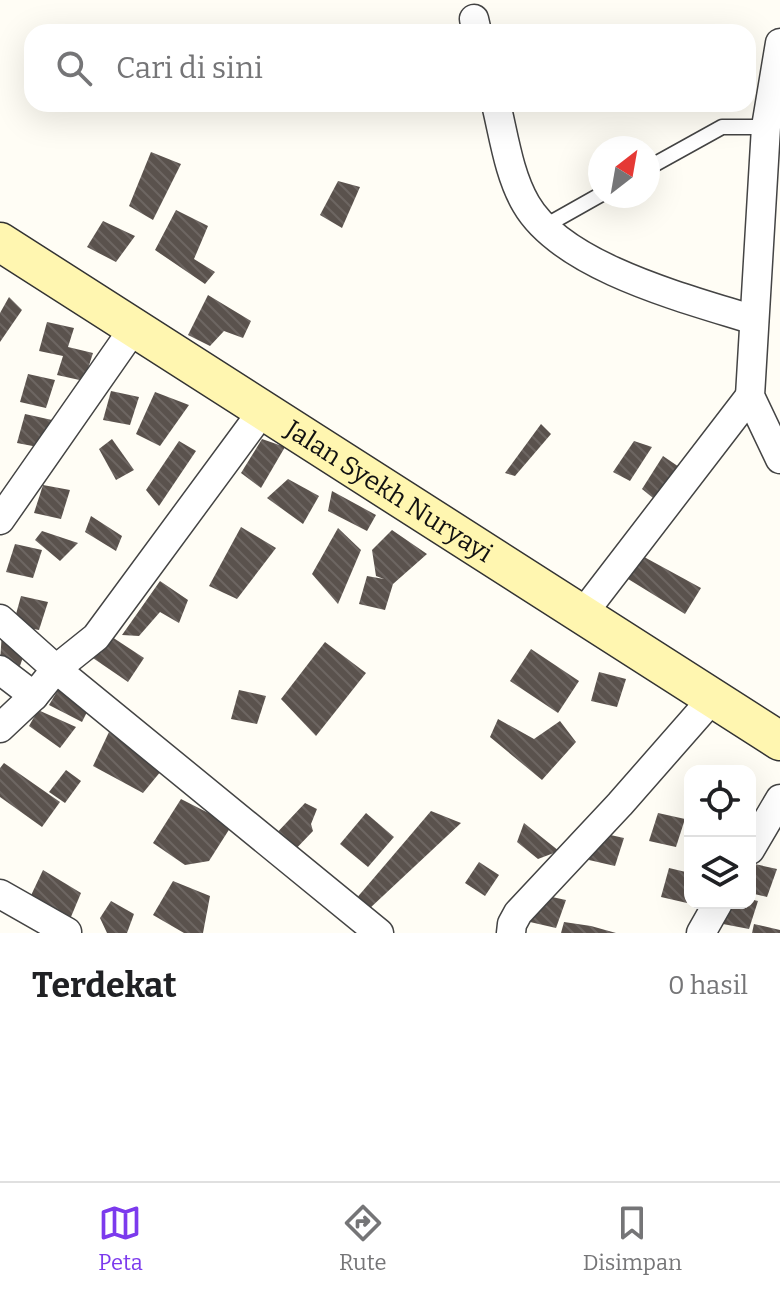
<!DOCTYPE html>
<html lang="id">
<head>
<meta charset="utf-8">
<style>
  body { margin:0; font-family:Bitter,serif; background:#f2f2f2; color:#202124 }
  .controls { position:absolute; right:24px; bottom:24px; display:grid; overflow:hidden; border-radius:16px; box-shadow:0 8px 32px #0002 }
  .controls button { width:72px; height:72px; display:grid; place-items:center; padding:0; border:0; border-bottom:2px solid #e0e0e0; background:#fff; color:#202124; font:40px sans-serif }
  .compass { position:absolute; left:588px; top:136px; width:72px; height:72px; border-radius:50%; background:#fff; box-shadow:0 8px 32px #0002; rotate:31deg }
  .list { margin:0; padding:0; list-style:none }
  h2 { display:flex; justify-content:space-between; align-items:center; height:104px; margin:0; padding:0 32px; font-size:34px }
  h2 small { font-size:26px; font-weight:400; color:#757577 }
  .icon { flex:none; width:44px; height:44px; fill:none; stroke:currentColor; stroke-width:2; stroke-linecap:round; stroke-linejoin:round }
  .map { position:relative; flex:none; width:780px; height:933px; overflow:hidden }
  .search { position:absolute; background:#fff; box-shadow:0 8px 32px #0002; left:24px; right:24px; top:24px; height:88px; display:flex; align-items:center; gap:20px; box-sizing:border-box; padding:0 28px; border-radius:24px; color:#757577; font-size:30px }
  .sheet { height:248px; background:#fff }
  nav { display:flex; justify-content:space-around; align-items:center; box-sizing:border-box; height:112px; border-top:2px solid #e0e0e0; background:#fff; font-size:22px; color:#757577 }
  nav a { display:grid; justify-items:center; gap:4px }
  nav .on { color:#7c3aed }
  .map>svg:first-child { display:block }
</style>
</head>
<body>
<div class="map">
<svg width="780" height="933" viewBox="0 0 780 933">
  <defs>
    <pattern id="building-back-hatch" width="6" height="6" patternUnits="userSpaceOnUse" patternTransform="scale(2)"><rect width="6" height="6" fill="#5a524d"/><path d="M-1 5l2 2M0 0l6 6M5-1l2 2" fill="none" stroke="#6d6662"/></pattern>
  </defs>
  <rect width="100%" height="100%" fill="#fffdf5"/>
  <g fill="url(#building-back-hatch)">
    <polygon points="151,152 181,164 153,220 129,206"/>
    <polygon points="338,181 360,187 342,228 320,215"/>
    <polygon points="176,210 208,226 194,259 215,272 205,284 155,250"/>
    <polygon points="103,221 135,236 116,262 87,247"/>
    <polygon points="208,295 251,321 243,338 224,331 210,346 188,335"/>
    <polygon points="9,297 22,310 0,342 0,313"/>
    <polygon points="47,322 74,328 68,347 93,353 84,381 57,375 63,356 39,351"/>
    <polygon points="28,374 55,380 46,408 20,402"/>
    <polygon points="111,391 139,397 130,425 103,420"/>
    <polygon points="155,392 189,405 160,446 136,434"/>
    <polygon points="25,414 52,420 43,448 17,443"/>
    <polygon points="541,424 551,434 515,476 505,473"/>
    <polygon points="112,439 134,470 116,480 99,449"/>
    <polygon points="262,439 285,447 261,488 241,473"/>
    <polygon points="179,441 196,451 159,506 146,490"/>
    <polygon points="634,441 652,447 630,481 613,472"/>
    <polygon points="663,456 682,469 658,502 642,489"/>
    <polygon points="288,479 319,496 303,524 267,498"/>
    <polygon points="43,485 70,490 61,519 34,513"/>
    <polygon points="332,491 376,515 367,531 328,511"/>
    <polygon points="91,516 122,536 116,551 85,532"/>
    <polygon points="241,527 276,548 237,599 209,586"/>
    <polygon points="338,528 361,550 338,604 312,574"/>
    <polygon points="392,530 427,554 393,584 385,610 359,604 367,576 384,579 376,576 372,550"/>
    <polygon points="42,531 78,543 60,561 35,540"/>
    <polygon points="15,544 42,550 33,578 6,572"/>
    <polygon points="635,552 701,588 685,614 620,574"/>
    <polygon points="160,581 188,600 179,623 160,612 139,636 122,635"/>
    <polygon points="21,596 48,602 39,630 13,625"/>
    <polygon points="2,632 29,639 20,666 0,662"/>
    <polygon points="112,637 144,658 128,682 90,656"/>
    <polygon points="325,642 366,673 316,736 281,699"/>
    <polygon points="531,649 579,681 558,713 510,681"/>
    <polygon points="599,672 626,679 617,707 591,701"/>
    <polygon points="59,688 88,710 82,722 49,705"/>
    <polygon points="239,690 266,696 257,724 231,719"/>
    <polygon points="38,710 76,727 60,748 29,726"/>
    <polygon points="498,719 534,739 560,721 576,742 542,780 490,737"/>
    <polygon points="109,732 161,771 143,793 93,766"/>
    <polygon points="4,763 60,802 42,827 0,797 0,768"/>
    <polygon points="66,770 81,781 65,803 49,792"/>
    <polygon points="181,799 232,825 209,861 185,865 153,843"/>
    <polygon points="305,803 317,809 311,824 313,831 290,855 272,838"/>
    <polygon points="431,811 461,823 369,909 355,900"/>
    <polygon points="366,813 394,837 368,867 340,844"/>
    <polygon points="658,813 685,819 676,847 649,841"/>
    <polygon points="524,823 559,851 538,859 517,842"/>
    <polygon points="597,832 624,838 615,866 589,860"/>
    <polygon points="479,862 499,875 485,896 465,883"/>
    <polygon points="750,863 777,869 767,897 750,893"/>
    <polygon points="669,868 690,873 690,893 687,903 661,897"/>
    <polygon points="43,870 81,893 68,924 26,906"/>
    <polygon points="173,881 210,896 203,933 184,933 153,915"/>
    <polygon points="538,894 566,900 556,928 530,922"/>
    <polygon points="750,899 758,901 749,929 723,924 728,903 750,903"/>
    <polygon points="111,901 134,914 127,933 107,933 100,918"/>
    <polygon points="564,922 591,926 616,933 561,933"/>
    <polygon points="754,924 780,930 780,933 752,933"/>
  </g>
  <g fill="none" stroke-linecap="round" stroke-linejoin="round">
    <g stroke="#444" stroke-width="17">
      <g id="service">
        <polyline points="648,168 722,127 766,127"/>
        <polyline points="545,226 600,195"/>
      </g>
    </g>
    <g stroke="#444" stroke-width="31">
      <g id="minor">
        <polyline points="474,19 477,32"/>
        <polyline points="780,43 766,127 750,396 780,459"/>
        <path d="M496 104C504 137 509 175 526 204 563 268 688 299 754 320"/>
        <polyline points="0,520 134,328"/>
        <polyline points="581,616 750,396"/>
        <polyline points="0,619 56,669 379,933"/>
        <polyline points="0,670 34,696"/>
        <polyline points="0,728 34,696 56,669 96,637 264,409"/>
        <polyline points="750,850 780,799"/>
        <polyline points="0,894 67,932"/>
        <polyline points="511,933 512,924 518,913 620,804 713,698"/>
        <polyline points="701,933 718,903"/>
      </g>
    </g>
    <g stroke="#333" stroke-width="41">
      <g id="secondary">
        <path id="s1" d="M0 242 780 741"/>
      </g>
    </g>
    <use href="#service" stroke="#fff" stroke-width="14"/>
    <use href="#minor" stroke="#fff" stroke-width="28"/>
    <use href="#secondary" stroke="#fff6b0" stroke-width="38"/>
  </g>
  <g text-anchor="middle" stroke-width="8" stroke-linejoin="round" paint-order="stroke">
    <g font-size="26" fill="#111" stroke="#fff">
      <text dy="9" stroke="none"><textPath href="#s1" startOffset="462">Jalan Syekh Nuryayi</textPath></text>
    </g>
  </g>
</svg>
<div class="controls">
<button><svg class="icon" aria-label="locate" viewBox="0 0 24 24"><circle cx="12" cy="12" r="6"/><path d="M12 2v4M12 18v4M2 12h4M18 12h4"/></svg></button>
<button><svg class="icon" aria-label="layers" viewBox="0 0 24 24"><path d="M12 4l9 5-9 5-9-5zM3 14l9 5 9-5"/></svg></button>
</div>
<svg class="compass" viewBox="-18 -18 36 36"><path d="M0-13l5 13h-10z" fill="#e53935"/><path d="M0 13l5-13h-10z" fill="#757577"/></svg>
<div class="search"><svg class="icon" aria-label="search" viewBox="0 0 24 24"><circle cx="10" cy="10" r="6"/><path d="M15 15l6 6"/></svg>Cari di sini</div>
</div>
<section class="sheet">
<h2>Terdekat<small>0 hasil</small></h2>
<ul class="list">
</ul>
</section>
<nav>
<a class="on"><svg class="icon" aria-label="map" viewBox="0 0 24 24"><path d="M3 6l6-2 6 2 6-2v14l-6 2-6-2-6 2zM9 4v14M15 6v14"/></svg>Peta</a>
<a><svg class="icon" aria-label="directions" viewBox="0 0 24 24"><path d="M12 3l9 9-9 9-9-9zM9 14v-3h6M13 9l2 2-2 2"/></svg>Rute</a>
<a><svg class="icon" aria-label="saved" viewBox="0 0 24 24"><path d="M7 4h10v16l-5-4-5 4z"/></svg>Disimpan</a>
</nav>
</body>
</html>
